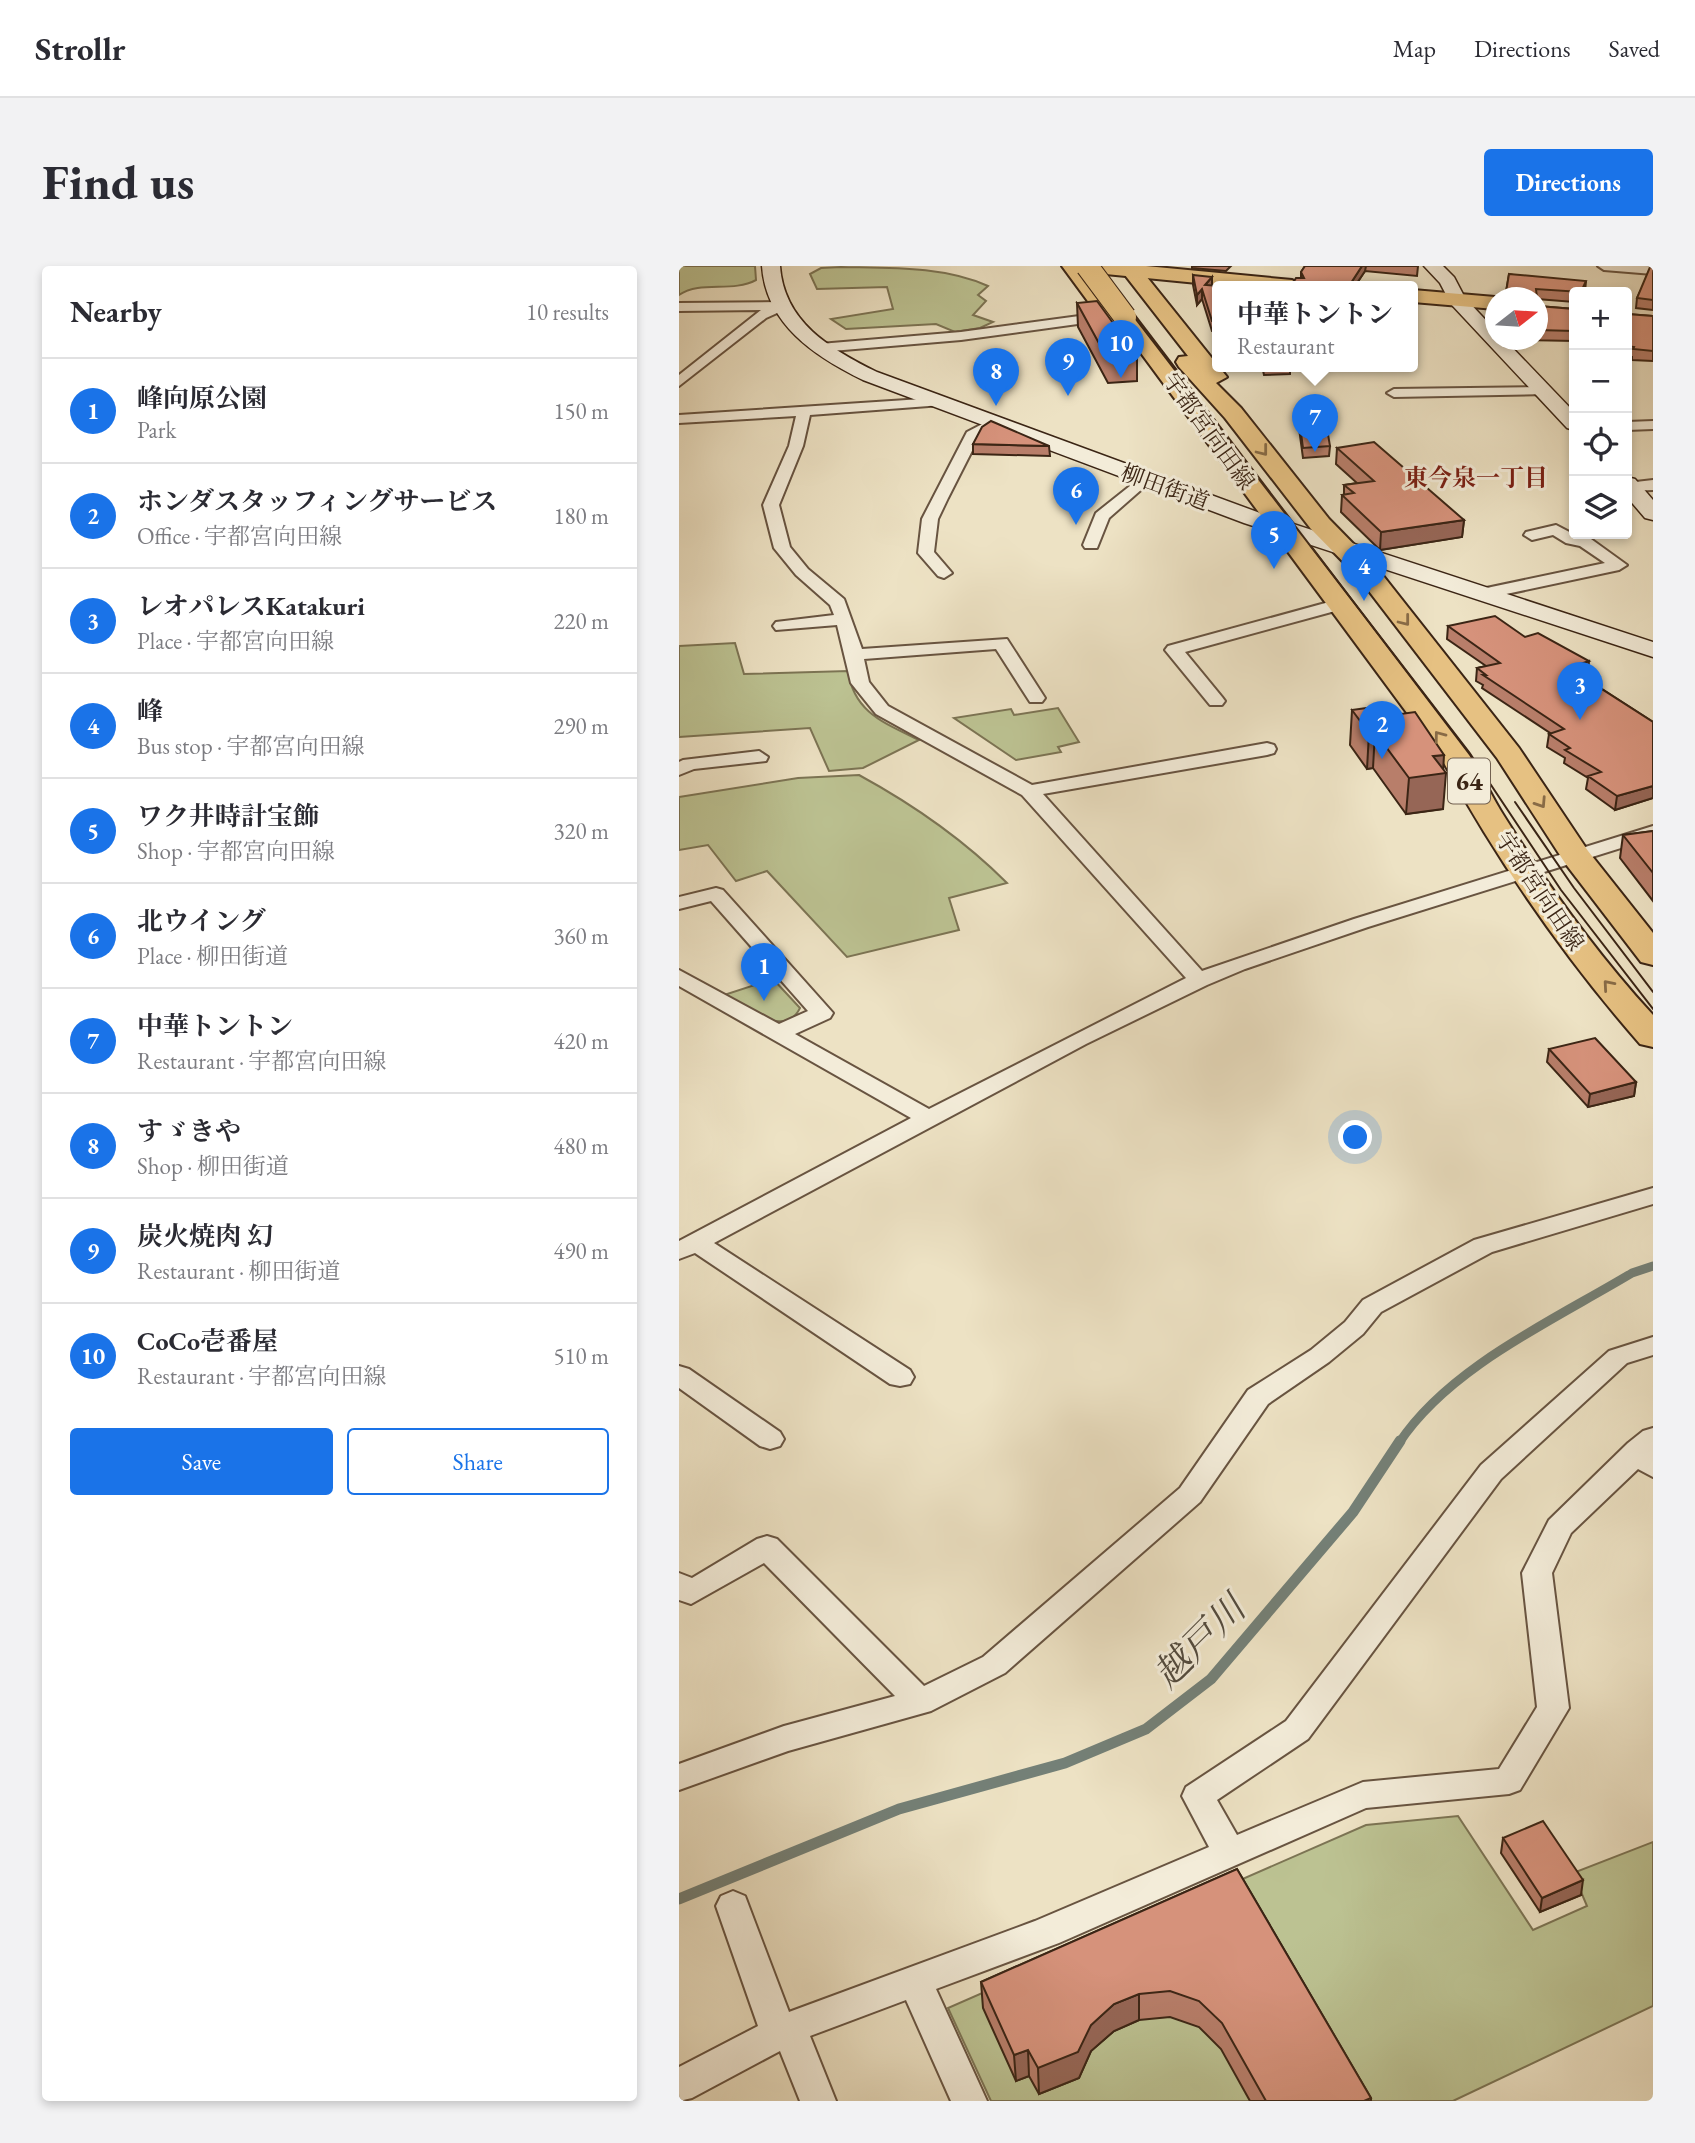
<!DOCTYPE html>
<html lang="en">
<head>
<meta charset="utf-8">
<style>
  body { margin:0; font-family:"EB Garamond","Noto Serif JP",serif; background:#f2f2f3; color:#2b2b33 }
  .controls { position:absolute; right:21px; top:21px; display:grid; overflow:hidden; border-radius:7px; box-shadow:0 4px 10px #0003 }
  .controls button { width:63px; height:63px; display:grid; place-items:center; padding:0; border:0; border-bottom:2px solid #e1e1e2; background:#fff; color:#2b2b33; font:35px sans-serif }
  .compass { position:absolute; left:806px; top:21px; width:63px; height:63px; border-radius:50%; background:#fff; box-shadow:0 4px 10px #0003; rotate:73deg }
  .you { position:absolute; left:677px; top:872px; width:24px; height:24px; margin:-18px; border:5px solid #fff; border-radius:50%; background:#1a73e8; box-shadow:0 0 0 10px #1a73e833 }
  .badge { display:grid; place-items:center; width:46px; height:46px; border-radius:50%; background:#1a73e8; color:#fff; font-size:23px; font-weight:700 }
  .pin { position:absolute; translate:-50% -58px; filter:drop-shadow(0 2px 4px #0008) }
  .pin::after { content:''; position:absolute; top:37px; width:24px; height:21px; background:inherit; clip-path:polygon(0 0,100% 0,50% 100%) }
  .popup { position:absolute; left:533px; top:15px; width:206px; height:91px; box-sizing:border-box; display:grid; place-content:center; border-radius:7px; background:#fff; filter:drop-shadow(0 2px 5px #0005); font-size:23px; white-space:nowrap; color:#7c7c81 }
  .popup b { font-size:26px; color:#2b2b33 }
  .popup::after { content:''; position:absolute; left:50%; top:100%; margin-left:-14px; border:14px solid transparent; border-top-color:#fff }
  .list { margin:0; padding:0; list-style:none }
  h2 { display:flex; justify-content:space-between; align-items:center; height:91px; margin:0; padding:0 28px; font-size:30px }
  h2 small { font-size:23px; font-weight:400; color:#7c7c81 }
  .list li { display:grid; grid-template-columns:46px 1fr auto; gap:21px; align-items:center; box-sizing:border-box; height:105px; padding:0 28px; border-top:2px solid #e1e1e2 }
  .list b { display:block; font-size:26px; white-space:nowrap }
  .list p { margin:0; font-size:23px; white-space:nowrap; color:#7c7c81 }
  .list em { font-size:23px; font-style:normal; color:#7c7c81 }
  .actions { display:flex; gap:14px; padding:21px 28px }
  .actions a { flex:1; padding:16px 0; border:2px solid #1a73e8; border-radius:7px; text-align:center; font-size:24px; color:#1a73e8 }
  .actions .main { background:#1a73e8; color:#fff }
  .icon { flex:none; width:38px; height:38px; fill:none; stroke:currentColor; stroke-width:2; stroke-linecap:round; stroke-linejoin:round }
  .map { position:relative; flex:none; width:974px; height:1835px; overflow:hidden; border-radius:7px }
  header { display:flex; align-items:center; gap:42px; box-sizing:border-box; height:98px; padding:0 35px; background:#fff; border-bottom:2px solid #e1e1e2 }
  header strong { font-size:33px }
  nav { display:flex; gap:38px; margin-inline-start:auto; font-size:24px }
  .intro { display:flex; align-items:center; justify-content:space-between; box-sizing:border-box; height:168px; padding:0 42px }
  h1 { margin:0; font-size:49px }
  .button { padding:18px 32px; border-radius:7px; background:#1a73e8; color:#fff; font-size:24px; font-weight:700 }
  main { display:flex; gap:42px; padding:0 42px }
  aside { flex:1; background:#fff; border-radius:7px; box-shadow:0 4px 10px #0003 }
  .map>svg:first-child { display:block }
</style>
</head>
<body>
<header>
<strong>Strollr</strong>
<nav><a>Map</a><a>Directions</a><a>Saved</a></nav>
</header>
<div class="intro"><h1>Find us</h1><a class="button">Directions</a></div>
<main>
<aside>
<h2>Nearby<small>10 results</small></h2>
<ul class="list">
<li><span class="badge">1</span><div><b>峰向原公園</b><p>Park</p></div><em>150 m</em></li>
<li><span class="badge">2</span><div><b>ホンダスタッフィングサービス</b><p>Office · 宇都宮向田線</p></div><em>180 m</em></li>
<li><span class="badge">3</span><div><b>レオパレスKatakuri</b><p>Place · 宇都宮向田線</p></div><em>220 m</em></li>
<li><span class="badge">4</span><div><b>峰</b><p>Bus stop · 宇都宮向田線</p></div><em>290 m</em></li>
<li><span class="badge">5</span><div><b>ワク井時計宝飾</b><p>Shop · 宇都宮向田線</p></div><em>320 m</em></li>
<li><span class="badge">6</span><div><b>北ウイング</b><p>Place · 柳田街道</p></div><em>360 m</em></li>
<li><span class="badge">7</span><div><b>中華トントン</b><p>Restaurant · 宇都宮向田線</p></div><em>420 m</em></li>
<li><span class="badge">8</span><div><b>すゞきや</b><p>Shop · 柳田街道</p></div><em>480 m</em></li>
<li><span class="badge">9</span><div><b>炭火焼肉 幻</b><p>Restaurant · 柳田街道</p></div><em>490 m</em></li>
<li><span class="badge">10</span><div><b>CoCo壱番屋</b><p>Restaurant · 宇都宮向田線</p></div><em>510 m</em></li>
</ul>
<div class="actions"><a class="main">Save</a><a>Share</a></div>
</aside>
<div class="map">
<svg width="974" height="1835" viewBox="0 0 974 1835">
  <rect width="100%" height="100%" fill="#ede2c4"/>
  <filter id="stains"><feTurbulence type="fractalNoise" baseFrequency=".00286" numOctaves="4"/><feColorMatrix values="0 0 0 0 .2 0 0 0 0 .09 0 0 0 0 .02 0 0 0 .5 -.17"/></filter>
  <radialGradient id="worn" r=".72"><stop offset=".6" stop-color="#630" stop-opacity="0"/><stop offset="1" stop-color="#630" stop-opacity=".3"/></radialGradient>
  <g fill="#bcc292" stroke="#7c7454" stroke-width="2">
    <path d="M0 0H76L77 14C53 27 22 14 0 29Z"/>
    <path d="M162 1C211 2 265 0 309 20L299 29 307 35 294 49 314 56 301 62 276 66 257 58 167 63 152 53 214 43 208 21 138 23 131 8 142 2Z"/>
    <path d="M56 377 65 408 169 405C175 447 206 457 240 474L184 502 150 505 131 462 0 471V380Z"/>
    <polygon points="379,442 400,476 379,481 382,486 337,494 275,452 332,443 335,449"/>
    <path d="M180 509C235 539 284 573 328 617L270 632 280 664 168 691 88 605 57 615 29 579 0 584V531L119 512Z"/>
    <path d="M94 713 121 742C106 774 64 740 45 729Z"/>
    <polygon points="779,1550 854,1664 908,1640 894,1607 974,1576 974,1740 774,1835 312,1835 269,1742 687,1559"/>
  </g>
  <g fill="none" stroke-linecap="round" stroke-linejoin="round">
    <path stroke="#748077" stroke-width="9" d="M720 1177C770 1101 875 1054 953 1007L974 1000"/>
    <polyline stroke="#748077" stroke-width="11" points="0,1633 220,1543 386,1497 467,1463 532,1413 674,1246 721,1175"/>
    <g stroke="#685441" stroke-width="4">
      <g id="street">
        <polygon points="919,0 974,0 974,8 925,4"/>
        <polygon points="102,36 107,37 107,43 87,52 0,120 0,109 82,44 0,45 0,37"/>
        <polygon points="430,46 437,50 435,53 282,74 141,86 134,82 141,78 282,66"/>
        <polygon points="864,121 869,122 869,128 715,131 708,127 715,123"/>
        <polygon points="258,132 265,136 263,139 131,149 124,180 100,239 111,281 129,303 165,333 183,383 328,373 366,432 363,436 351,436 317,383 185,393 190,416 209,440 353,519 588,477 595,479 597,483 595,487 588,489 364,528 523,705 675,653 974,560 974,572 689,661 566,703 528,719 407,778 35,977 231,1104 235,1111 231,1118 221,1120 211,1118 16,987 0,993 0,975 232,852 0,720 0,704 100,758 129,745 32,635 0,643 0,631 37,622 44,624 154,747 151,752 116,768 250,843 507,712 343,529 197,448 172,417 158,359 97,364 94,360 97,356 155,349 151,339 117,309 95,282 84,239 110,180 117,150 0,157 0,149"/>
        <polygon points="313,153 320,157 301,169 269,232 259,253 255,286 273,307 265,312 259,310 239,287 243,253 288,166"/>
        <polygon points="974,155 974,163 948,164 948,156"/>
        <polygon points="466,208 471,210 471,216 430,252 418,282 406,282 404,279 417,247"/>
        <polygon points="974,214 974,224 948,225 948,217"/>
        <polygon points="877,259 898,270 912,273 948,299 940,304 804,333 798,332 798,324 926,297 901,280 887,277 874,269 853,274 845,269 847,266"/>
        <polygon points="661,333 667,334 669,338 667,342 506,386 543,431 546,435 543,439 531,439 486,384 489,380"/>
        <polygon points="80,485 89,491 87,495 15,503 0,509 0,496 4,494"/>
        <polygon points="974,922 974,938 813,986 702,1046 684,1068 650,1096 589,1138 521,1236 326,1407 252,1445 109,1485 0,1524 0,1498 105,1460 216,1430 85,1297 12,1338 0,1334 0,1307 13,1312 78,1273 88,1270 98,1273 245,1420 304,1391 501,1222 569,1124 632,1084 666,1056 684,1034 795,974"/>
        <polygon points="974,1071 974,1089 948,1097 822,1213 629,1473 538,1534 558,1569 684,1516 820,1503 858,1441 843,1307 870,1254 949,1177 964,1165 974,1162 974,1211 959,1203 892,1267 873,1307 890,1442 841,1524 830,1528 687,1542 380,1677 257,1723 308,1835 272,1835 227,1734 131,1770 157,1835 121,1835 101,1785 13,1832 0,1835 0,1801 79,1760 37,1640 42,1630 54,1625 66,1630 110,1746 356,1655 530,1581 503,1530 507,1521 607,1455 802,1199 930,1085"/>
        <polygon points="0,1100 10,1103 101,1166 105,1173 101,1180 91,1183 81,1180 0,1122"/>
      </g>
    </g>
    <g stroke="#3b2515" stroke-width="3">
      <g id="secondary">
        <path d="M83 0H101C105 56 151 83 198 106L581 247 974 376V391L565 257 184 114C135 90 87 58 83 0Z"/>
        <polygon points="745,0 764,0 775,11 786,32 816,64 816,74 826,74 895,146 895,164 888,162 772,38 761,17"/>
        <polygon points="948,211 956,213 974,234 974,254 966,252 948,231"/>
      </g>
    </g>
    <g stroke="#3b2515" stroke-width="4">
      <g id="primary">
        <path d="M383 0H403L438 47H453L790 489C803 508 812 530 825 550 869 620 918 688 974 749V781L961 778C886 692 820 597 765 497L462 87H447Z"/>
        <polygon points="439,0 459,0 548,111 537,117 562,142 650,253 698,302 840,482 909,585 974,667 974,699 962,696 886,597 818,492 680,312 632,263 546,152 500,101 497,96 500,91 509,90"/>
      </g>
    </g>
    <g stroke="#3b2515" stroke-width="4">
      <g id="highway">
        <polygon points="396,0 467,0 613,14 623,20 549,20 406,6"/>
        <polygon points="734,24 816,31 816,43 734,36"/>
      </g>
    </g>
    <use href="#street" fill="#f3ecd9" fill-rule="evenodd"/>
    <use href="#secondary" fill="#f3ecd9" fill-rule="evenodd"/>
    <use href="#primary" fill="#e6c182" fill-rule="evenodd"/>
    <use href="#highway" fill="#e6c182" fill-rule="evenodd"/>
    <g stroke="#3b2515" stroke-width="2">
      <polyline points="416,0 790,486 882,624 974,743"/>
      <polyline points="836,536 895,622 974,726"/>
    </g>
    <g stroke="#3b2515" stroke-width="24" stroke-linecap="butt">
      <polyline id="primary-bridge" points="408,0 446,51"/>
    </g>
    <use href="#primary-bridge" stroke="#e6c182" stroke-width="22"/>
  </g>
  <g fill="#b87e6a" stroke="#3b2515" stroke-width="2">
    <polygon points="513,0 552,0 547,5 513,2"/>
    <polygon points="626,0 739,0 738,10 686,5 676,20 612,20 622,12 622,6"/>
    <polygon points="974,0 974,44 957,42 958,32"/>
    <polygon points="830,8 906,25 906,26 895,26 895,36 858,33 858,32 826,32"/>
    <polygon points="514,9 533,19 538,20 538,65 533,65 523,33 518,39 514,19"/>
    <polygon points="398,37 458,90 458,115 429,117 399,61"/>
    <polygon points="858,38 859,40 895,43 895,75 845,74 858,74"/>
    <polygon points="948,48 974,50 974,95 953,94 953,91 948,91"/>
    <polygon points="556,100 611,100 611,108 585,109 583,100"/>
    <polygon points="619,145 651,180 650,190 624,192 619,155"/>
    <polygon points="294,178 370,180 371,190 294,188"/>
    <polygon points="658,182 785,254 783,271 701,284 662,246 663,229 665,229 665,219 678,217 657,198"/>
    <polygon points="769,360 846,371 909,408 903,410 974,456 974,532 936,544 907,523 909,512 885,497 886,492 868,481 870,468 871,467 803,422 804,419 797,415 798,402 807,400 768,373"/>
    <polygon points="673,444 764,503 764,543 727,548 694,502 688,503 671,479"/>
    <polygon points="974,565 974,635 941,592 944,569"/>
    <polygon points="870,783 957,816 955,830 909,841 868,796"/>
    <polygon points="824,1572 902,1629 861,1646 822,1587"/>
    <polygon points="558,1603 692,1832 692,1835 571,1835 542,1783 520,1761 491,1751 460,1754 435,1765 412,1785 400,1812 360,1828 350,1810 337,1815 304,1742 302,1716"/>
  </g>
  <g fill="#966656" stroke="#3b2515" stroke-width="2">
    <polygon points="683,0 687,0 686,5 676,20 670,20"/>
    <polygon points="533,11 533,21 526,19"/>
    <polygon points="907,15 906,26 902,26"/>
    <polygon points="523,23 523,33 518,39 518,29"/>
    <polygon points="785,254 783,271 701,284 702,266"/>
    <polygon points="910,395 909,408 889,414 890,402"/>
    <polygon points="696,466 694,502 688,503 690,467"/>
    <polygon points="765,489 764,507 767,507 764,543 727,548 730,512 754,490"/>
    <polygon points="974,520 974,532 936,544 938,530"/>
    <polygon points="957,816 955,830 909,841 911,828"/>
    <polygon points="904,1614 902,1629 861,1646 863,1632"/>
    <polygon points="460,1728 460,1754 435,1765 412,1785 400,1812 360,1828 359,1802 412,1759 435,1738"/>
    <polygon points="349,1784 350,1810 337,1815 335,1789"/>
  </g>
  <g fill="#d6927b" stroke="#3b2515" stroke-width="2">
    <polygon points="626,0 683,0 670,20 612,20 617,12 625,12 622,6"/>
    <polygon points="974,0 974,34 958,32 971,1"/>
    <polygon points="830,8 907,15 902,26 857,23 858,32 826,32"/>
    <polygon points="514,9 533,11 526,19 541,20 538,20 538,55 533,55 523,23 518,29"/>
    <polygon points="418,35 458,90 428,92 398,37"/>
    <polygon points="858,38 859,40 895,43 895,65 858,64"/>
    <polygon points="948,48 974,50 974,85 954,83 955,81 948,80"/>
    <polygon points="619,145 645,145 651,180 624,182"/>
    <polygon points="312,155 370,180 294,178 303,161"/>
    <polygon points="695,176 785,254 702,266 663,229 675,227 665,219 695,215 658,182"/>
    <polygon points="816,350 846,371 859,367 910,395 890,402 974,456 974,520 938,530 909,510 922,506 886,484 891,482 870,468 885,463 804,409 807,409 798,402 821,397 769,360"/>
    <polygon points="709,439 716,441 722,448 736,446 765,489 754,490 767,507 730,512 696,466 690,467 673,444"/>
    <polygon points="974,565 974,607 944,569"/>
    <polygon points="916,772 957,816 911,828 870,783"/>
    <polygon points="864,1555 904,1614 863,1632 824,1572"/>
    <polygon points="558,1603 692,1832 685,1835 587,1835 543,1757 520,1735 491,1725 460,1728 435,1738 412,1759 399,1786 359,1802 349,1784 335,1789 302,1716"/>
  </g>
  <defs><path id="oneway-chevron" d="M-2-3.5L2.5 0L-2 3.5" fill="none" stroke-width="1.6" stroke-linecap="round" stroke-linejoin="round" transform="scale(1.75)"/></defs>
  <g stroke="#886b46">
    <use href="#oneway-chevron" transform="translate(584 185) rotate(52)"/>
    <use href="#oneway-chevron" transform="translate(726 355) rotate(52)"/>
    <use href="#oneway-chevron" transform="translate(760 470) rotate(-127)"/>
    <use href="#oneway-chevron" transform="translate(862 537) rotate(57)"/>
    <use href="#oneway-chevron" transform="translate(929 719) rotate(-131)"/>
  </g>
  <g text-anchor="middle" stroke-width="6" stroke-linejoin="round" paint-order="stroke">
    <g font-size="23" fill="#3b2515" stroke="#f3ecd9">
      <text transform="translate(530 165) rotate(54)" y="8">宇都宮向田線</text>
      <text transform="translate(486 221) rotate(20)" y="8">柳田街道</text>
      <text transform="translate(861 625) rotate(56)" y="8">宇都宮向田線</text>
    </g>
    <g font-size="24" font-weight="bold" fill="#7a1f14" stroke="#f3ecd9">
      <text x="797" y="220">東今泉一丁目</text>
    </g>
    <rect fill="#f3ecd9" stroke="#726150" stroke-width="2" x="769" y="492.5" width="42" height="45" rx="5"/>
    <g font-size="26" font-weight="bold" fill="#3b2515">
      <text x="790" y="524">64</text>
    </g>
    <g font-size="37" font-style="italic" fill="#534b3e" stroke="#f3ecd9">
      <text transform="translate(520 1375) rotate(-45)" y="13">越戸川</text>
    </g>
  </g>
  <rect width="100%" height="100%" filter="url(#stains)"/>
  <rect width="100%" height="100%" fill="url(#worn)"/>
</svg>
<div class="controls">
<button>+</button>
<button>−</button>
<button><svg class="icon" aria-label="locate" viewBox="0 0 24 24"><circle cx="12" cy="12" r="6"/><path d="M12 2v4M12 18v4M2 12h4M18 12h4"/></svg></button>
<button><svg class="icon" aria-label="layers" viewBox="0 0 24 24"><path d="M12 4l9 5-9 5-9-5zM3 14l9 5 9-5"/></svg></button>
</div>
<svg class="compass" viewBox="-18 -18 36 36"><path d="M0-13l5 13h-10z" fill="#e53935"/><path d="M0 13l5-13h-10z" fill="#7c7c81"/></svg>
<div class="you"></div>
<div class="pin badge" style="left:85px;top:735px">1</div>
<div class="pin badge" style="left:703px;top:493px">2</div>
<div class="pin badge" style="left:901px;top:454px">3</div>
<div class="pin badge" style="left:685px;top:335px">4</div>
<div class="pin badge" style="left:595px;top:303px">5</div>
<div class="pin badge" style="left:397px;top:259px">6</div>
<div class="pin badge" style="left:636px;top:186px">7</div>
<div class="popup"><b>中華トントン</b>Restaurant</div>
<div class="pin badge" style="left:317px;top:140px">8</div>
<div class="pin badge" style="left:389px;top:130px">9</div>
<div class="pin badge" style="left:442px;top:112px">10</div>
</div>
</main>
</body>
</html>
